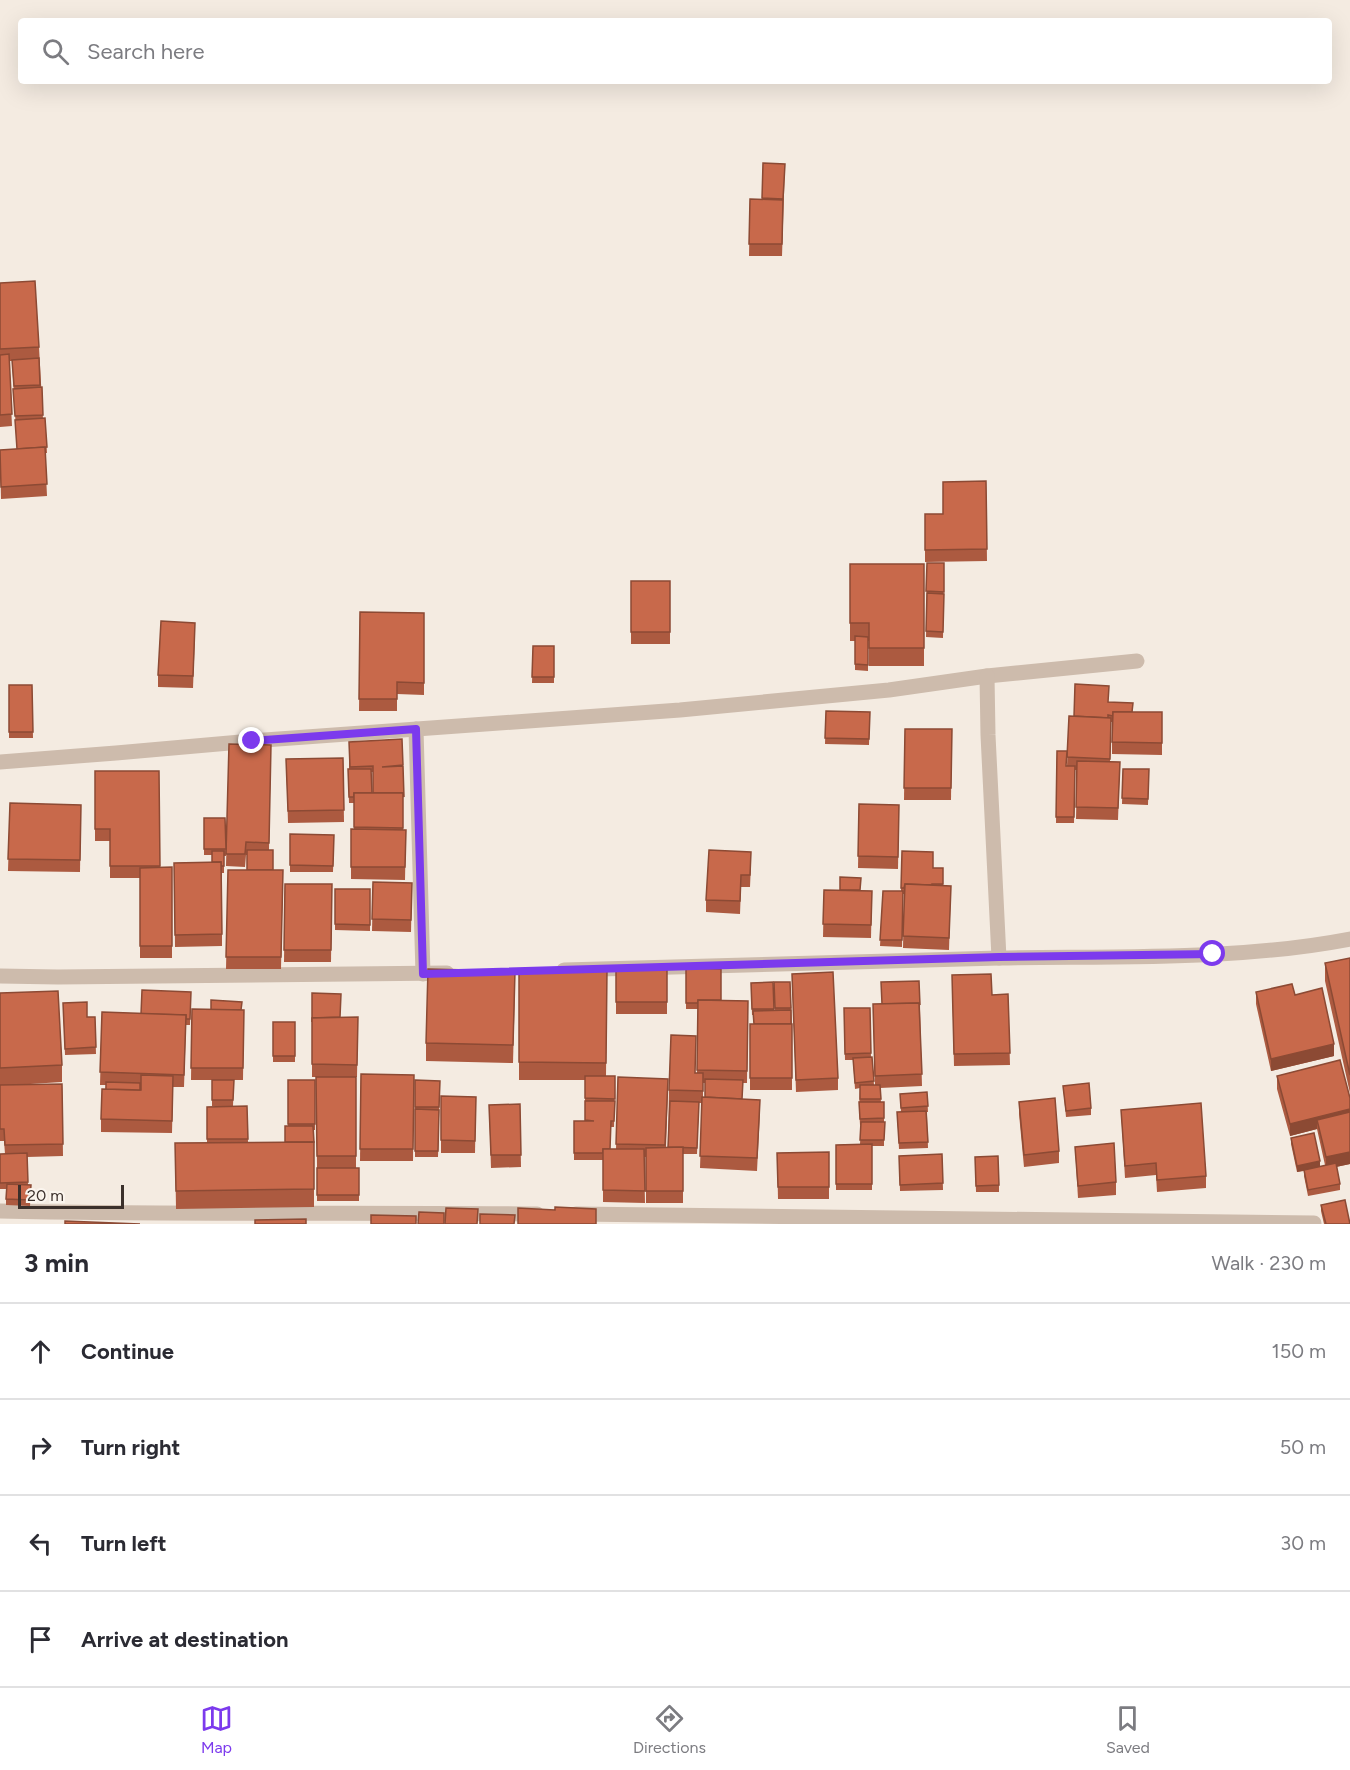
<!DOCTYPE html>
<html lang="en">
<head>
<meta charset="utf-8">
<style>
  body { margin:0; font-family:Figtree,sans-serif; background:#f2f2f3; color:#2b2b33 }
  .scale { position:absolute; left:18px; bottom:15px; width:106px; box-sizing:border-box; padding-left:6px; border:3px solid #3b302b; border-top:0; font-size:16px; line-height:21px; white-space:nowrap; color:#3b302b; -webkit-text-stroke:4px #fbf5ee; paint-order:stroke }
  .stop { position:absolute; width:18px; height:18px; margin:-14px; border:4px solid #7c3aed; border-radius:50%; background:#fff }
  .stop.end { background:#7c3aed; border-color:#fff; box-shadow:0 2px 6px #0008 }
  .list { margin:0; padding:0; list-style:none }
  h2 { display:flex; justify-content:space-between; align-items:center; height:78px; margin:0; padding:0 24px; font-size:26px }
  h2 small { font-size:20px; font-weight:400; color:#7c7c81 }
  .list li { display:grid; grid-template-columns:39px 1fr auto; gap:18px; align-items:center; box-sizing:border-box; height:96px; padding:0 24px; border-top:2px solid #e1e1e2 }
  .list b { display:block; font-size:22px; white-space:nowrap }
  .list em { font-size:20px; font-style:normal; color:#7c7c81 }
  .icon { flex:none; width:33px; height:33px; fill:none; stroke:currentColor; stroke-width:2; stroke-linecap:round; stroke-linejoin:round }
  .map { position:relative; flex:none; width:1350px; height:1224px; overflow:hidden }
  .search { position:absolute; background:#fff; box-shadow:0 6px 24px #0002; left:18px; right:18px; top:18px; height:66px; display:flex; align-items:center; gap:15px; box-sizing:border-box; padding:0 21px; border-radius:6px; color:#7c7c81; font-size:22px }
  .sheet { height:462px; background:#fff }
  nav { display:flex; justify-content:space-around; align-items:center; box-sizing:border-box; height:84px; border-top:2px solid #e1e1e2; background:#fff; font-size:16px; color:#7c7c81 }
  nav a { display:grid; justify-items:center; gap:3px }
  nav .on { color:#7c3aed }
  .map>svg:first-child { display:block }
</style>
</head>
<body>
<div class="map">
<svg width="1350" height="1224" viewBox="0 0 1350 1224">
  <rect width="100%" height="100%" fill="#f4ebe1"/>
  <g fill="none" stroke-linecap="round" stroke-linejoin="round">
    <g stroke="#cdbbac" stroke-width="15">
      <polyline points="416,729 423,974"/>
      <polyline points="0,762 116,753 252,741 680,710 889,690 987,676 1137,661"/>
      <path d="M999 958C1115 956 1235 961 1350 939"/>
      <polyline points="564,970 999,958 988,735 987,676"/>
      <polyline points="0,976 58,977 447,973"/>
      <path d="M0 1211C179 1215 358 1212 537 1214"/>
      <polyline points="576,1214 1314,1223"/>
    </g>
  </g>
  <g fill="#ac5a40" fill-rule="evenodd">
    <polygon points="763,163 785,164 782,256 749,256 750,199 762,199"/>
    <polygon points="0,283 39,347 43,419 45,418 47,453 45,453 47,496 1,499 0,450 17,449 12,361 9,361 12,426 0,427"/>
    <polygon points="986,481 987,561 925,562 925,514 943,514"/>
    <polygon points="927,563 944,563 943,638 926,637"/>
    <polygon points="850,564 924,564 924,666 869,666 869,641 868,641 868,671 855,670 855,641 850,641"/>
    <rect x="631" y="581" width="39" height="63"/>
    <polygon points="360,612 424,613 424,695 397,694 397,711 359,711"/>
    <polygon points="195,635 193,688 158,687 158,675"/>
    <polygon points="533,646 554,646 554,683 532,683"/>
    <polygon points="9,685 32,685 33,738 9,738"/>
    <polygon points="1109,702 1133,712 1162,712 1162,755 1112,754 1112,722 1111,722 1110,762 1120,762 1118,820 1076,819 1077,770 1075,770 1074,823 1056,823 1057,751 1066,766 1067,766 1069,716 1074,716"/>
    <polygon points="826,711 870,712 869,745 825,744"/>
    <polygon points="905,729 952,729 951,800 904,800"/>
    <path d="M349 742 403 765V830H406L405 880 351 879V829H354V803H349L348 769H349ZM371 772H373V793H372Z"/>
    <polygon points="229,744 271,745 269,850 273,870 283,870 281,969 226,969 228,870 247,870 247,855 246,855 245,867 226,866"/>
    <polygon points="343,758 344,822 288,823 286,759"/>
    <polygon points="1123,769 1149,769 1148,805 1122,804"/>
    <polygon points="95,771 159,771 160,868 172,867 172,958 140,958 140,878 110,878 110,841 95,841"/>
    <polygon points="10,803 81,805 80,872 8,871"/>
    <polygon points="859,804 899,805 898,869 858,868"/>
    <polygon points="204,818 225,818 226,856 224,856 224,873 222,873 222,946 175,947 174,863 212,862 212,855 204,855"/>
    <polygon points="290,834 334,835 333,872 290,872"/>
    <polygon points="751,864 750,887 741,887 740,914 706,912 706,900"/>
    <polygon points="943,868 943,886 951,886 949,950 903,948 904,894 903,894 902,947 880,946 883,891 901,891 901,888"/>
    <polygon points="373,882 412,883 411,932 372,931"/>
    <polygon points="285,884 332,884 331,962 284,962"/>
    <polygon points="335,889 370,889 370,931 335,930"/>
    <polygon points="824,890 872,891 871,938 823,937"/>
    <polygon points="1350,958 1350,1093 1325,981 1325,963"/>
    <rect x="616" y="967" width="51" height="47"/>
    <path d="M686 968 721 1000 748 1001 747 1083H743L742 1099 760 1112 757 1171 700 1168 702 1103H699L697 1154H683V1203H646V1157H644L645 1203 603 1202V1160H574V1121H585V1080H519V969L607 970 606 1076H615L614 1127H611L610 1149H616L618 1077 668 1091 666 1147H668L669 1090 696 1073H697L698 1009H686ZM703 1083H705V1097H703Z"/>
    <polygon points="792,974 838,1078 838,1090 796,1092"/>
    <polygon points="952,975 992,995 1008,994 1010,1065 954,1066"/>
    <polygon points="773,982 774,1010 775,1010 774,982 790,982 792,1024 792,1090 750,1090 750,1024 754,1024 753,1015 752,1015 751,983"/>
    <polygon points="515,989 513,1063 426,1061 426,1043"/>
    <polygon points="191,992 190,1025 186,1025 184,1087 173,1087 172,1133 101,1132 101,1119 106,1085 100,1085 102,1012 141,1014"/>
    <polygon points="1256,992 1295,995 1334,1056 1271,1071 1256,1004"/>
    <polygon points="0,993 62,1065 62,1082 15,1085 62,1084 63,1156 27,1157 28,1185 31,1185 30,1206 6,1205 6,1189 0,1189 0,1154 5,1154 4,1141 0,1141"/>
    <polygon points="312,993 340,1017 358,1017 357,1077 356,1077 356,1168 317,1168 316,1077 347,1077 312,1077"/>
    <polygon points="63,1003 87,1017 95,1017 96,1054 65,1055"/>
    <polygon points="873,1004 920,1005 922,1086 880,1088 881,1102 884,1102 884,1146 872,1146 872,1190 836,1190 836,1145 860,1144 861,1125 860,1125 859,1108 860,1088 855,1089 853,1060 845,1060 844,1008 870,1008 871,1057 872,1057 874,1085 875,1085"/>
    <polygon points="192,1009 244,1010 243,1080 234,1080 233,1106 212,1106 212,1080 191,1080"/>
    <rect x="273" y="1022" width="22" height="40"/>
    <polygon points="361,1074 414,1075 413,1161 360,1161"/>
    <polygon points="1277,1076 1350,1098 1350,1164 1336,1167 1340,1184 1340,1190 1308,1196 1304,1176 1304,1171 1297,1172 1291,1144 1291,1138 1320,1167 1325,1165 1317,1129 1290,1136 1277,1089"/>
    <polygon points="288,1080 315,1080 315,1130 314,1130 314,1207 176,1209 175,1143 207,1143 207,1107 247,1106 248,1142 285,1142 288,1126"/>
    <polygon points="415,1080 440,1081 438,1157 415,1157"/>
    <polygon points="1063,1086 1091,1108 1091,1115 1066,1117"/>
    <polygon points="927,1092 928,1112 927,1112 928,1148 899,1149 897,1112 901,1112 900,1094"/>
    <polygon points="441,1096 476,1097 475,1153 441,1153"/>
    <polygon points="1019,1102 1059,1151 1059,1163 1024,1167 1019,1114"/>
    <polygon points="520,1104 521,1167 491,1168 489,1105"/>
    <polygon points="1121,1110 1206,1176 1206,1188 1157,1192 1156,1175 1125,1178"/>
    <polygon points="1075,1147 1116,1182 1116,1195 1078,1198"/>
    <polygon points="829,1152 829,1199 778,1199 777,1153"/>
    <polygon points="942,1154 943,1190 900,1191 899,1156"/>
    <polygon points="975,1157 999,1185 999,1192 976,1192"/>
    <rect x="317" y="1168" width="42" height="33"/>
    <polygon points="1321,1205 1350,1224 1324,1224 1321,1211"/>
  </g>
  <g fill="#8c4a34">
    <polygon points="1334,1044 1334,1056 1271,1071 1271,1059"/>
    <polygon points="1350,1109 1350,1121 1317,1120 1317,1129 1290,1136 1290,1124"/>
    <polygon points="1350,1152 1350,1164 1326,1169 1326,1157"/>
    <polygon points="1320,1161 1320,1167 1297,1172 1297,1166"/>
  </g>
  <g fill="#c8694b" stroke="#8c4a34" stroke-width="1.5">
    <polygon points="763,163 785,164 783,199 762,198"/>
    <polygon points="750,199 783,200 782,244 749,244"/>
    <polygon points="35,281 39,347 0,349 0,283"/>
    <polygon points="9,354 12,414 0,415 0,355"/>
    <polygon points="39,358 40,385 14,386 12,360"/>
    <polygon points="42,387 43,415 15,416 13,389"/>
    <polygon points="45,418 47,447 17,449 15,420"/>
    <polygon points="45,447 47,484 1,487 0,450"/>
    <polygon points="986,481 987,549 925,550 925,514 943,514 943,482"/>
    <polygon points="927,563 944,563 944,592 926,591"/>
    <polygon points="850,564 924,564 924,648 869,648 869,623 850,623"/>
    <rect x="631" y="581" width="39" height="51"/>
    <polygon points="927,593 944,594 943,632 926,631"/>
    <polygon points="360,612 424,613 424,683 397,682 397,699 359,699"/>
    <polygon points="161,621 195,623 193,676 158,675"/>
    <polygon points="855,636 868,637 868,665 855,664"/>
    <polygon points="533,646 554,646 554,677 532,677"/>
    <polygon points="1075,684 1109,686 1108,702 1133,703 1132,712 1113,712 1113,716 1108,715 1108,718 1074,716"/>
    <polygon points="9,685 32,685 33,732 9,732"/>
    <polygon points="826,711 870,712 869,739 825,738"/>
    <polygon points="1113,712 1162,712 1162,743 1112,742"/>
    <polygon points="1069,716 1111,718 1110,759 1067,757"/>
    <polygon points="905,729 952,729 951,788 904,788"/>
    <polygon points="402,739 403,765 382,767 403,766 404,797 403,793 373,793 373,766 350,767 349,742"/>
    <polygon points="229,744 271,745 269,843 246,842 245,854 226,854"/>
    <polygon points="1057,751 1067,751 1066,766 1075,766 1074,817 1056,817"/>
    <polygon points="343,758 344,810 288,811 286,759"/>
    <polygon points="1077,761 1120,762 1118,808 1076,807"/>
    <polygon points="348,769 371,769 372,793 354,793 354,797 349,797"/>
    <polygon points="1123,769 1149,769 1148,799 1122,798"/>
    <polygon points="95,771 159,771 160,866 110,866 110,829 95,829"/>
    <polygon points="354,793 403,793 403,828 354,827"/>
    <polygon points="10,803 81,805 80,860 8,859"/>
    <polygon points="859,804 899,805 898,857 858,856"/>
    <polygon points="204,818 225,818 226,849 204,849"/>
    <polygon points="351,829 406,830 405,867 351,867"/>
    <polygon points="290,834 334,835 333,866 290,865"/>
    <rect x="247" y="850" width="26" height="20"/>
    <polygon points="709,850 751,852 750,875 741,875 740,901 706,900"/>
    <polygon points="212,851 224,851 224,866 221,866 221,862 212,862"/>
    <polygon points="902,851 933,852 933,868 943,868 943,884 932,884 932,885 905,884 904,888 901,888"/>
    <polygon points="221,862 222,934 175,935 174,863"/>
    <polygon points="172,867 172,946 140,946 140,868"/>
    <polygon points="228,870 283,870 281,957 226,957"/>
    <polygon points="840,877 861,878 860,890 840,890"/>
    <polygon points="373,882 412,883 411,920 372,919"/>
    <polygon points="285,884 332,884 331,950 284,950"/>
    <polygon points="905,884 951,886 949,938 903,936"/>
    <polygon points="335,889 370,889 370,925 335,924"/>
    <polygon points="824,890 872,891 871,925 823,924"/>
    <polygon points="883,891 903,891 902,940 880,940"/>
    <polygon points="1350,958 1350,1075 1325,963"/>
    <rect x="616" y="967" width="51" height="35"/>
    <polygon points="686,968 721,969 721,1000 698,1000 698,1003 686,1003"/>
    <polygon points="428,969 515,971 513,1045 426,1043"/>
    <polygon points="519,969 607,970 606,1063 519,1062"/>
    <polygon points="833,972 838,1078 796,1080 792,974"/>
    <polygon points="991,974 992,995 1008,994 1010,1053 954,1054 952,975"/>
    <polygon points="919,981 920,1005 919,1003 882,1004 881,982"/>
    <polygon points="773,982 774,1009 752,1009 751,983"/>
    <polygon points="774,982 790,982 791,1008 775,1008"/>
    <polygon points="1292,984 1295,995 1322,988 1334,1044 1271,1059 1256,992"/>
    <polygon points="142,990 191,992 190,1019 186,1019 186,1015 141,1014"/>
    <polygon points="58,991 62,1065 0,1068 0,993"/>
    <polygon points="312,993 341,994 340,1017 312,1018 312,1022"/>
    <polygon points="211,1000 242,1002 241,1010 211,1010"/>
    <polygon points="698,1000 748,1001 747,1071 697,1070"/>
    <polygon points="87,1002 87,1017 95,1017 96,1047 65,1049 63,1003"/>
    <polygon points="919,1003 922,1074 875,1076 873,1004"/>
    <polygon points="844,1008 870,1008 871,1053 845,1054"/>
    <polygon points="192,1009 244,1010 243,1068 191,1068"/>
    <polygon points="791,1010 791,1024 754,1024 753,1011"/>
    <polygon points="102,1012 186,1015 184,1075 100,1072"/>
    <polygon points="358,1017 357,1065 312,1064 312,1018"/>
    <rect x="273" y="1022" width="22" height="34"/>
    <rect x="750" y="1024" width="42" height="54"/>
    <polygon points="671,1035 696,1036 695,1073 703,1073 703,1091 669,1090"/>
    <polygon points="872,1057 874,1081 855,1083 853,1058"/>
    <polygon points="1340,1060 1350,1098 1350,1109 1290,1124 1277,1076"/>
    <polygon points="361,1074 414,1075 413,1149 360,1149"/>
    <polygon points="141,1075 173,1076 172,1121 101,1119 102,1089 141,1090"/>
    <polygon points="585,1076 615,1076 615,1099 585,1098"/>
    <polygon points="316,1077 356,1077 356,1156 317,1156"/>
    <polygon points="618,1077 668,1079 665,1145 616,1144"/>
    <polygon points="705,1079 743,1080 742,1099 705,1097"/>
    <polygon points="212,1080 234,1080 233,1100 212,1100"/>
    <rect x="288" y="1080" width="27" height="44"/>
    <polygon points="415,1080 440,1081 439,1107 415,1107"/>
    <polygon points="106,1082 140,1083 140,1090 106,1089"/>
    <polygon points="1089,1083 1091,1108 1066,1111 1063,1086"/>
    <polygon points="62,1084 63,1144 5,1145 4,1129 0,1129 0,1085"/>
    <polygon points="860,1085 880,1085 881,1099 860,1099"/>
    <polygon points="927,1092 928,1106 901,1108 900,1094"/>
    <polygon points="441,1096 476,1097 475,1141 441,1140"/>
    <polygon points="702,1097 760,1100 757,1158 700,1156"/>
    <polygon points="1055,1098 1059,1151 1024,1155 1019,1102"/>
    <polygon points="585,1101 615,1101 614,1121 611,1121 610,1149 603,1149 603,1153 574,1153 574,1121 594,1121 585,1120"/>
    <polygon points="670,1101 699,1102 697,1148 668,1147"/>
    <polygon points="859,1102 884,1102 884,1118 860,1119"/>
    <polygon points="1201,1103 1206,1176 1157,1180 1156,1163 1125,1166 1121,1110"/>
    <polygon points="520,1104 521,1155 491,1155 489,1105"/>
    <polygon points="247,1106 248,1139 207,1139 207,1107"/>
    <polygon points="415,1109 439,1110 438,1151 415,1151"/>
    <polygon points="926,1111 928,1142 899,1143 897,1112"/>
    <polygon points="1350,1112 1350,1152 1326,1157 1317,1120"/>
    <polygon points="861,1122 885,1122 884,1140 860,1140"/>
    <polygon points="285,1126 313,1126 314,1142 285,1142"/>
    <polygon points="1314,1133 1320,1161 1297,1166 1291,1138"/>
    <polygon points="314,1142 314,1189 176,1191 175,1143"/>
    <polygon points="1114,1143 1116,1182 1078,1186 1075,1147"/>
    <polygon points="872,1144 872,1184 836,1184 836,1145"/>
    <polygon points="683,1147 683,1191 646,1191 646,1148"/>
    <polygon points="603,1149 644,1149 645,1191 603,1190"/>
    <polygon points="829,1152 829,1187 778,1187 777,1153"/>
    <polygon points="27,1153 28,1182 0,1183 0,1154"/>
    <polygon points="942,1154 943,1183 900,1185 899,1156"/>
    <polygon points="998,1156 999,1185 976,1186 975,1157"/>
    <polygon points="1336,1163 1340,1184 1308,1190 1304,1170"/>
    <rect x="317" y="1168" width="42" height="27"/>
    <polygon points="7,1184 31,1185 30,1200 6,1199"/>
    <polygon points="1345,1200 1350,1224 1326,1224 1321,1205"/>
    <polygon points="555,1207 596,1209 596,1224 518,1224 518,1208 555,1210"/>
    <polygon points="446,1208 478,1209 477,1224 445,1224"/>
    <polygon points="419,1212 444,1213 444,1224 418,1224"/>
    <polygon points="480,1214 515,1215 514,1224 480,1224"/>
    <polygon points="371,1215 416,1216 416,1224 371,1224"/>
    <polygon points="306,1219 306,1224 255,1224 255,1220"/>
    <polygon points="65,1221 140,1224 65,1224"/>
  </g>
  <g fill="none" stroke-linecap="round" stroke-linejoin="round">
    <polyline stroke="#7c3aed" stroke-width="8" points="252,741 416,729 423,974 999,957 1213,954"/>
  </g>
</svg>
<div class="scale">20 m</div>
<div class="stop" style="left:1213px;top:954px"></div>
<div class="stop end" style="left:252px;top:741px"></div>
<div class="search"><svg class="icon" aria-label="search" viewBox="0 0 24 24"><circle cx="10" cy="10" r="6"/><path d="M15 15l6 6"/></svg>Search here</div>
</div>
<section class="sheet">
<h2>3 min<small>Walk · 230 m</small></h2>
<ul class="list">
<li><svg class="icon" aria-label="ahead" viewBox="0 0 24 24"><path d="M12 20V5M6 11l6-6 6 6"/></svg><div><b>Continue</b></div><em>150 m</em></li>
<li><svg class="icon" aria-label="right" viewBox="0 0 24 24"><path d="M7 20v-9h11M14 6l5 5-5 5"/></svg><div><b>Turn right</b></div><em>50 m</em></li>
<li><svg class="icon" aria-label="left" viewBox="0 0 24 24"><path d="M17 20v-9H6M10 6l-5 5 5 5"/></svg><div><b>Turn left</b></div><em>30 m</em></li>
<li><svg class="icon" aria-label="arrive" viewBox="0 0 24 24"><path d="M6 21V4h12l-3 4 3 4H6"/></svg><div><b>Arrive at destination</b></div></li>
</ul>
</section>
<nav>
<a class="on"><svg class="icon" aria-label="map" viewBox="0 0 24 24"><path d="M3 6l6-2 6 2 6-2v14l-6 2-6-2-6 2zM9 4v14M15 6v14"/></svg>Map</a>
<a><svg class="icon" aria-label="directions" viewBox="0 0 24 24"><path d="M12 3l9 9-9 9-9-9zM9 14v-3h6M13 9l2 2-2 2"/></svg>Directions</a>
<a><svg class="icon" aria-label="saved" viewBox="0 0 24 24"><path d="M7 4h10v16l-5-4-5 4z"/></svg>Saved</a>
</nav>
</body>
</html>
